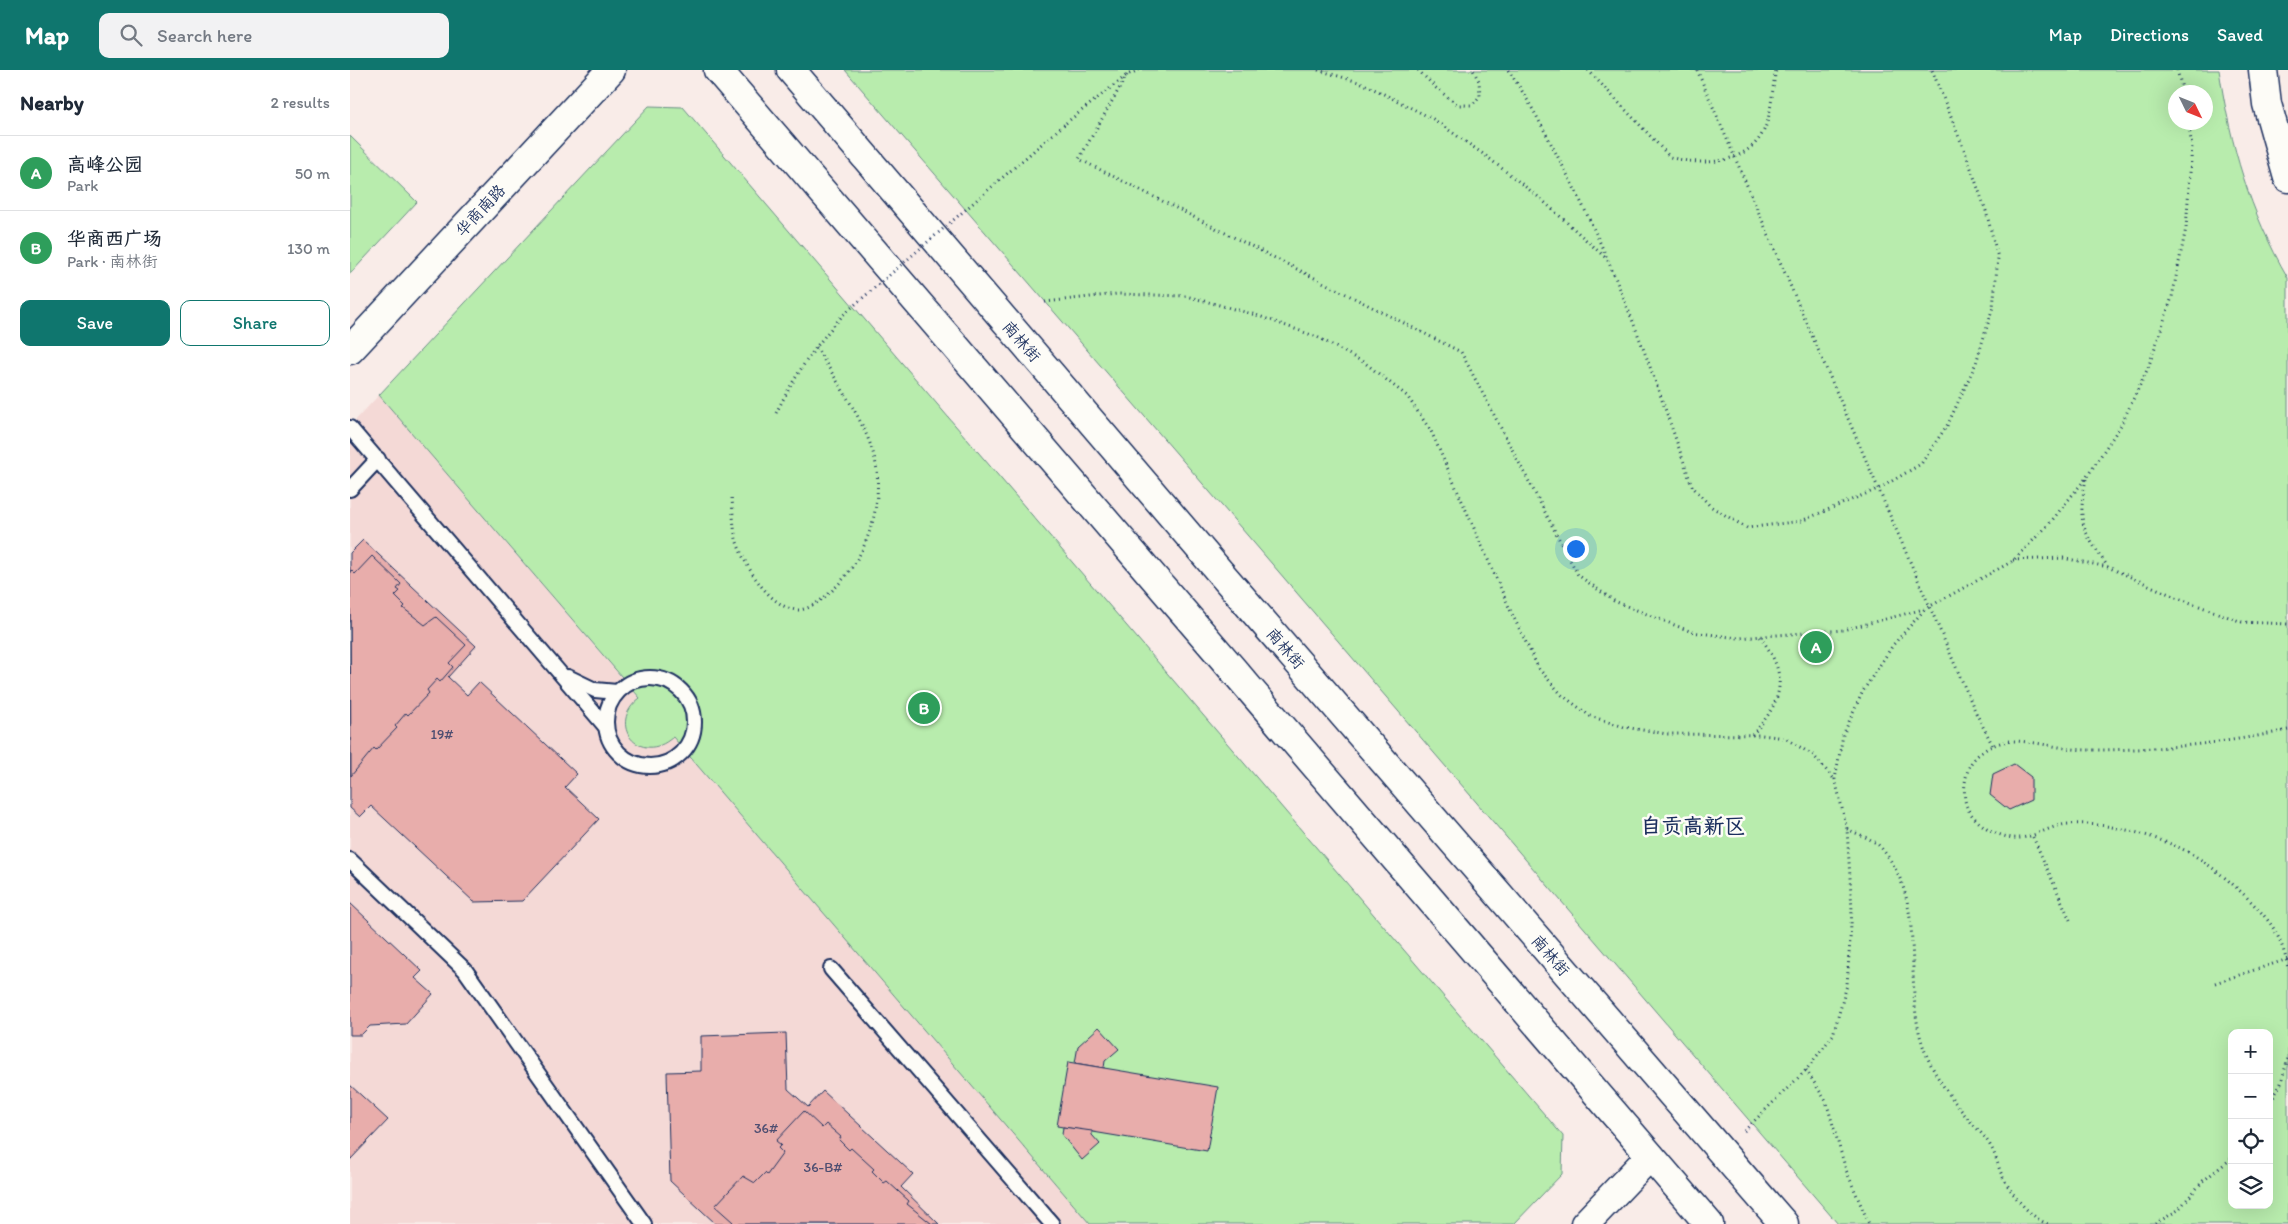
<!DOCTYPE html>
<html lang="en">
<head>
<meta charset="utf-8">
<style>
  body { margin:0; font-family:Itim,"LXGW WenKai TC",sans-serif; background:#f2f2f3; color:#1f2937 }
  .controls { position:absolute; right:15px; bottom:15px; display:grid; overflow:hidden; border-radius:10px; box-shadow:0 5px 20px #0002 }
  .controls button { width:45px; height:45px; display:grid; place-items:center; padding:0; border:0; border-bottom:1px solid #e0e1e3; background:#fff; color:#1f2937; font:25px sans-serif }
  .compass { position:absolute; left:1818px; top:15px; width:45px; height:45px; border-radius:50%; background:#fff; box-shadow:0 5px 20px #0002; rotate:133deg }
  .you { position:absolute; left:1225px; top:478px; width:18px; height:18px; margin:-12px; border:4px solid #fff; border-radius:50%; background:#1a73e8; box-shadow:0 0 0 8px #1a73e833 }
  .badge { display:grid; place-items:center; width:32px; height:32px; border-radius:50%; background:#0f766e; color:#fff; font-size:16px; font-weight:700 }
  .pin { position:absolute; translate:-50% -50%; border:2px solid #fff; box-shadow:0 1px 5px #0006 }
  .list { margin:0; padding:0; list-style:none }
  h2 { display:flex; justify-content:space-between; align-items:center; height:65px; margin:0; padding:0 20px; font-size:21px }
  h2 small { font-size:16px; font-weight:400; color:#747a83 }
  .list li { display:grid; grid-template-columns:32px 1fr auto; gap:15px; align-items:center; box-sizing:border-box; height:75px; padding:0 20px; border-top:1px solid #e0e1e3 }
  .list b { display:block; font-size:19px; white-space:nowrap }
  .list p { margin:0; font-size:16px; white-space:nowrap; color:#747a83 }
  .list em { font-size:16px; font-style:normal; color:#747a83 }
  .actions { display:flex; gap:10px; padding:15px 20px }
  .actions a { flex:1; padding:11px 0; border:1px solid #0f766e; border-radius:10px; text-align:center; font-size:18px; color:#0f766e }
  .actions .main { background:#0f766e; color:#fff }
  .icon { flex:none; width:28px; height:28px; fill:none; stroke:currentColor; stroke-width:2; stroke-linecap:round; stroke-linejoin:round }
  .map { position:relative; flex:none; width:1938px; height:1154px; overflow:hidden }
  header { display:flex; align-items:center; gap:30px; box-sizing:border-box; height:70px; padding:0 25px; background:#0f766e; color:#fff }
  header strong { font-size:24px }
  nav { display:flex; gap:28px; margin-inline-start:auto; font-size:18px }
  .search { width:350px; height:45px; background:#f2f2f3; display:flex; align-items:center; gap:12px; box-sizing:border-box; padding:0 18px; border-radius:10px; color:#747a83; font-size:19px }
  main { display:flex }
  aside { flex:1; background:#fff }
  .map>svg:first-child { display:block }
</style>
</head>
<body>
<header>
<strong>Map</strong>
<div class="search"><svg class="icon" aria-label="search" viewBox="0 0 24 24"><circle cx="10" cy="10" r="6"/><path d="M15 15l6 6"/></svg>Search here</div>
<nav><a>Map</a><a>Directions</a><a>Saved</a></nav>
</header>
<main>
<aside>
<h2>Nearby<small>2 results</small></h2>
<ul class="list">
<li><span class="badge" style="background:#2e9e5b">A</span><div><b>高峰公园</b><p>Park</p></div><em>50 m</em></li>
<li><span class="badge" style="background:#2e9e5b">B</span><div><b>华商西广场</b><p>Park · 南林街</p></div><em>130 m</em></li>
</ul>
<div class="actions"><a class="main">Save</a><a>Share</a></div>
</aside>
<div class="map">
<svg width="1938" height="1154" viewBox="0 0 1938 1154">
  <rect width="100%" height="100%" fill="#f9ece8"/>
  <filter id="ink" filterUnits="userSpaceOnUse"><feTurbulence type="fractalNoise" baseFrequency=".02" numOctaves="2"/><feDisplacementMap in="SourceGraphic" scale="10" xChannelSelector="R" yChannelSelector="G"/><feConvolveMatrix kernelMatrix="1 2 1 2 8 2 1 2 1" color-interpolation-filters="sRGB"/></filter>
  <g filter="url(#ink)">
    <polygon fill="#f4d9d6" points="29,325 369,721 740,1154 0,1154 0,356"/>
    <g fill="#b8ecad" stroke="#6a8e86" fill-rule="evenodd">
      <path d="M495 0H1869C1881 77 1899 140 1938 208V1154H1488L904 473ZM1826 22H1856V52H1826ZM1882 963H1919V1135H1882Z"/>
      <path d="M299 36 333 37 1213 1066 1212 1104 1164 1154H740L323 667C290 697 255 654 290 628L29 325Z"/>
      <polygon points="0,66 67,132 0,204"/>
    </g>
    <g fill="#e8adab" stroke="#1b2f5e">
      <polygon points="13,470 126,576 98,607 117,625 129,612 227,704 215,717 249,749 172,831 124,832 21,736 10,747 0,738 0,483"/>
      <polygon points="22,486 51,514 47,519 50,521 45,526 55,536 53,538 75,555 86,547 116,575 99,593 103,597 90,612 87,609 77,620 79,623 58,645 56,643 45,656 47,658 26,680 24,678 1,706 0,502 1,500 5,504"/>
      <polygon points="1664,694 1681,707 1681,730 1659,740 1640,725 1643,704"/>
      <polygon points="0,833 72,901 65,908 83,924 56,954 20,956 11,965 0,965"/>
      <polygon points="749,957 769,979 755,991 754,998 725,993 728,976"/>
      <polygon points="436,963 438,1019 458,1037 473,1021 563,1104 551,1117 589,1154 366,1154 320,1111 317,1002 351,1001 351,966"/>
      <polygon points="718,992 868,1017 857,1081 707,1056"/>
      <polygon points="0,1015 38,1050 0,1090"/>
      <polygon points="454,1041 472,1058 476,1054 491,1067 489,1070 499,1080 501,1078 524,1099 522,1101 534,1113 537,1111 559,1131 557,1134 582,1154 381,1154 383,1152 365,1136 393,1106 405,1113 415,1103 417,1105 433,1083 428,1078 431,1075 426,1071"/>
      <polygon points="713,1057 742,1061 742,1065 750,1074 732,1090 712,1065"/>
    </g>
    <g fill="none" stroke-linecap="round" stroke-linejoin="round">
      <g stroke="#1b2f5e" stroke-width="18">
        <g id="service">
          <polyline points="0,358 256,657"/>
          <polyline points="0,419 28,389"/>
          <polyline points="218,607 245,620 267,622"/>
          <circle cx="300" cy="652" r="44"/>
          <polyline points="0,790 115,900 294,1154"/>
          <polyline points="481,899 702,1154"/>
        </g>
      </g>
      <g stroke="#1b2f5e" stroke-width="31">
        <g id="minor">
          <polyline points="1913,0 1917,34 1938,108"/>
          <polyline points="0,280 261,0"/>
          <polyline points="1235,1154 1300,1086"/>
        </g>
      </g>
      <g stroke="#1b2f5e" stroke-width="31">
        <g id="secondary">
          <polyline points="368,0 1359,1154"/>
          <polyline points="441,0 869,501 1434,1154"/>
        </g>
      </g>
      <g stroke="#1b2f5e" stroke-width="3" stroke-dasharray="1 4" stroke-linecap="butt">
        <polyline points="968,0 1012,13 1083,49 1136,86 1191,129 1257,189"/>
        <polyline points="1068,0 1086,18 1108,35 1122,35 1130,26 1129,11 1123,0"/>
        <path d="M1158 0C1178 28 1193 58 1209 89 1266 195 1303 303 1342 416L1360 436 1397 458 1451 451 1530 418 1571 394 1598 354 1626 293 1643 237 1648 188 1636 141 1617 87 1582 0"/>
        <path d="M1238 0 1320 87C1353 97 1400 94 1415 58 1422 41 1422 18 1426 0"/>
        <polyline points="1347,0 1538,441"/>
        <polyline points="1827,0 1833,22"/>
        <polyline points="777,5 729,89 1111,282 1228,505 1264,531 1342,562 1388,568 1493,560 1574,539"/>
        <polyline points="716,53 777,5 789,0"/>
        <polyline points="695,232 767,224 836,226 906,245 967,267 1015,293 1057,326 1081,361 1162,544 1189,599 1212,625 1240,646 1274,657 1317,664 1412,665 1435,668 1463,685 1484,709"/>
        <path d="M1736 409C1727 455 1732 459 1758 497"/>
        <path d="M382 428C383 441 383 456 386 469 393 493 420 540 449 540 459 539 469 532 476 526 512 496 531 448 527 401 522 359 486 312 465 275"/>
        <polyline points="1663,490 1713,488 1758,497 1828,528 1892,552 1938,554"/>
        <polyline points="1626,643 1643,676"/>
        <path d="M1938 660C1872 674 1806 680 1739 680 1713 680 1687 671 1662 671 1647 671 1627 682 1620 695 1615 705 1612 726 1617 737 1624 753 1646 766 1663 768 1683 770 1699 755 1719 754 1754 752 1795 763 1828 777 1858 790 1903 829 1922 856 1930 868 1936 885 1938 899"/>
        <path d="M1402 665C1433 631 1440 606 1410 567"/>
        <path d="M1497 759C1509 765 1525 769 1533 780 1581 839 1549 918 1576 984 1586 1008 1603 1031 1620 1051 1627 1059 1636 1067 1641 1077 1647 1087 1648 1099 1654 1109 1662 1125 1681 1148 1698 1154"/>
        <polyline points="1683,767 1720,850"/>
        <polyline points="1865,913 1938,889"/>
        <polyline points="1456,1000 1476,1031 1496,1100 1519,1154"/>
        <polyline points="1919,1036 1931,1013 1938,988"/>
        <polyline points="1394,1061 1456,1000 1483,965 1497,915 1502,840 1497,759 1485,709 1493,665 1513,621 1543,575 1575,539 1663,491 1699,454 1736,408 1771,355 1798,298 1822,227 1836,158 1842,76 1838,52"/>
        <polyline points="1805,1154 1828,1140 1853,1111 1882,1088"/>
      </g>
      <use href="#service" stroke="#fdfcf7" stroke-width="14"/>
      <use href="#minor" stroke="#fdfcf7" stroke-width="28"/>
      <use href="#secondary" stroke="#fdfcf7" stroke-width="28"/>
      <g stroke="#1b2f5e" stroke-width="3" stroke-dasharray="1 4" stroke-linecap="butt">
        <path d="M426 343C446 304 463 278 493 245L716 53"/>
        <polyline points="1538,441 1626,643"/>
      </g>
    </g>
  </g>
  <g text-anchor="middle" stroke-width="5" stroke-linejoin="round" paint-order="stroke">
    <g font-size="14" fill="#4e4e71">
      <text x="92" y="669">19#</text>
      <text x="416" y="1063">36#</text>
      <text x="473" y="1102">36-B#</text>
    </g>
    <g font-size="16" fill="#1b2f5e" stroke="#fdfcf7">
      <text transform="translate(130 140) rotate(-47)" y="6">华商南路</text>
      <text transform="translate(672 271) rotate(49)" y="6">南林街</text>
      <text transform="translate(936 578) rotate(49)" y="6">南林街</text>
      <text transform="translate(1201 885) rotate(49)" y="6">南林街</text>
    </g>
    <g font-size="21" font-weight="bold" fill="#1b2f5e" stroke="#fdfcf7">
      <text x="1343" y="763">自贡高新区</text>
    </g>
  </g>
</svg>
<div class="controls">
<button>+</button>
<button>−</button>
<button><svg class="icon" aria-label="locate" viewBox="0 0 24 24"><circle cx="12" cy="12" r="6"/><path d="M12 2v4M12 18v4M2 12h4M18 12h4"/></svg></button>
<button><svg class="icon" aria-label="layers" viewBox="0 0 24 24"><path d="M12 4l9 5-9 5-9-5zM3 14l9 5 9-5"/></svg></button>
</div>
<svg class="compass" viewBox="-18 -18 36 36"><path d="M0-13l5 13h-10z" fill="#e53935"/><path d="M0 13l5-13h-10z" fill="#747a83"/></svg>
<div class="you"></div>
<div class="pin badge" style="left:1466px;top:577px;background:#2e9e5b">A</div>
<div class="pin badge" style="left:574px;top:638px;background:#2e9e5b">B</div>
</div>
</main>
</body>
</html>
